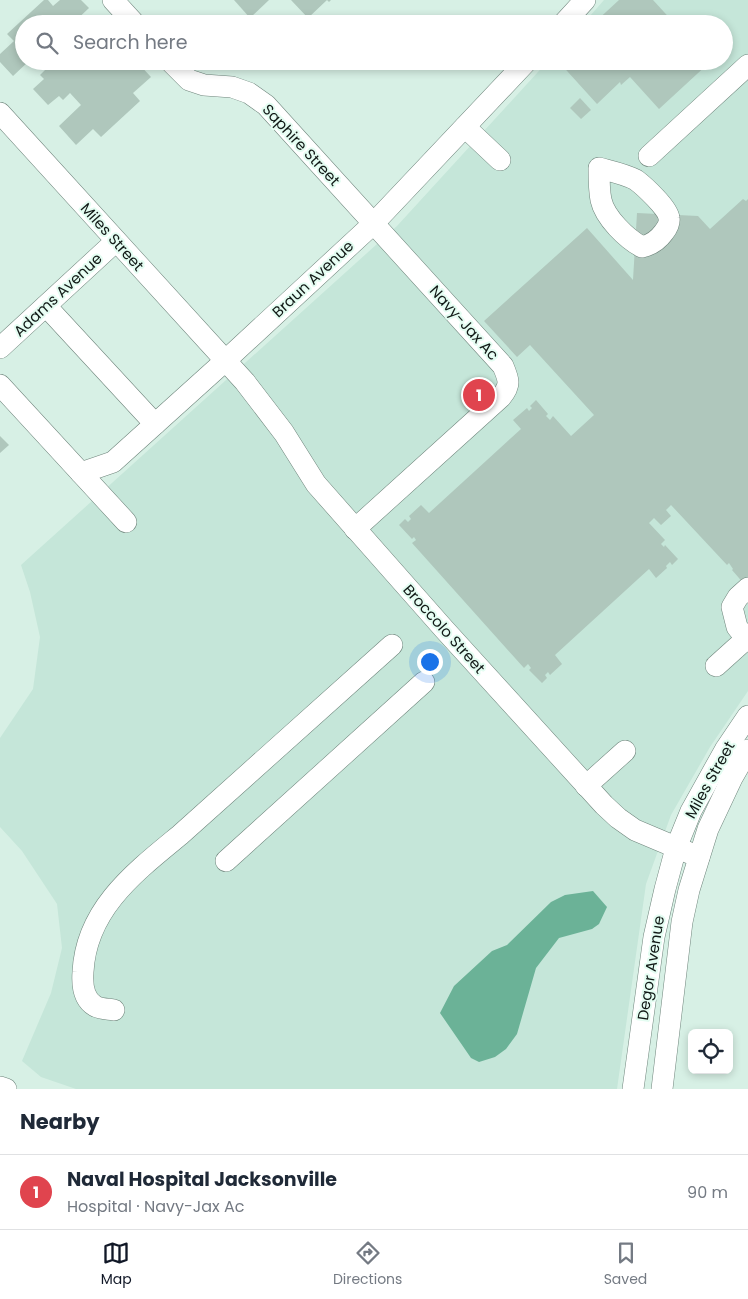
<!DOCTYPE html>
<html lang="en">
<head>
<meta charset="utf-8">
<style>
  body { margin:0; font-family:Poppins,sans-serif; background:#f2f2f3; color:#1f2937 }
  .controls { position:absolute; right:15px; bottom:15px; display:grid; overflow:hidden; border-radius:8px; box-shadow:0 2px 8px #0003 }
  .controls button { width:45px; height:45px; display:grid; place-items:center; padding:0; border:0; border-bottom:1px solid #e0e1e3; background:#fff; color:#1f2937; font:25px sans-serif }
  .you { position:absolute; left:429px; top:661px; width:18px; height:18px; margin:-12px; border:4px solid #fff; border-radius:50%; background:#1a73e8; box-shadow:0 0 0 8px #1a73e833 }
  .badge { display:grid; place-items:center; width:32px; height:32px; border-radius:50%; background:#111827; color:#fff; font-size:16px; font-weight:700 }
  .pin { position:absolute; translate:-50% -50%; border:2px solid #fff; box-shadow:0 1px 5px #0006 }
  .list { margin:0; padding:0; list-style:none }
  h2 { display:flex; justify-content:space-between; align-items:center; height:65px; margin:0; padding:0 20px; font-size:21px }
  h2 small { font-size:16px; font-weight:400; color:#747a83 }
  .list li { display:grid; grid-template-columns:32px 1fr auto; gap:15px; align-items:center; box-sizing:border-box; height:75px; padding:0 20px; border-top:1px solid #e0e1e3 }
  .list b { display:block; font-size:19px; white-space:nowrap }
  .list p { margin:0; font-size:16px; white-space:nowrap; color:#747a83 }
  .list em { font-size:16px; font-style:normal; color:#747a83 }
  .icon { flex:none; width:28px; height:28px; fill:none; stroke:currentColor; stroke-width:2; stroke-linecap:round; stroke-linejoin:round }
  .map { position:relative; flex:none; width:748px; height:1089px; overflow:hidden }
  .search { position:absolute; background:#fff; box-shadow:0 2px 8px #0003; left:15px; right:15px; top:15px; height:55px; display:flex; align-items:center; gap:12px; box-sizing:border-box; padding:0 18px; border-radius:28px; color:#747a83; font-size:19px }
  .sheet { height:140px; background:#fff }
  nav { display:flex; justify-content:space-around; align-items:center; box-sizing:border-box; height:70px; border-top:1px solid #e0e1e3; background:#fff; font-size:14px; color:#747a83 }
  nav a { display:grid; justify-items:center; gap:2px }
  nav .on { color:#111827 }
  .map>svg:first-child { display:block }
</style>
</head>
<body>
<div class="map">
<svg width="748" height="1089" viewBox="0 0 748 1089">
  <rect width="100%" height="100%" fill="#d7f0e5"/>
  <polygon fill="#c5e6d9" points="604,0 748,0 748,691 710,747 671,815 646,884 617,1089 76,1089 41,1077 22,1061 51,993 62,948 57,904 22,851 0,827 0,738 33,689 40,637 30,592 21,565 397,226 548,61 724,61 724,24 583,24"/>
  <polygon fill="#6bb297" points="593,891 607,907 599,924 592,929 559,938 536,968 517,1034 506,1049 495,1057 479,1062 471,1058 440,1013 454,986 492,951 507,945 551,902 565,895"/>
  <g fill="#afc7bc">
    <polygon points="44,0 48,0 53,6 60,0 81,0 89,8 72,24 24,24 24,61 29,61 13,76 0,62 0,54 14,41 7,34"/>
    <polygon points="234,0 269,0 250,18"/>
    <polygon points="291,0 331,0 329,2 327,0 308,18"/>
    <polygon points="619,0 653,0 675,24 593,24"/>
    <polygon points="41,61 95,61 103,70 112,61 115,61 122,69 131,61 136,61 151,77 133,93 140,101 101,137 93,129 76,145 59,126 81,105 70,93 63,100 59,96 48,105 33,89 44,79 40,75 47,68"/>
    <polygon points="558,61 709,61 710,62 659,109 630,77 621,85 620,82 597,104"/>
    <polygon points="580,98 591,110 581,119 570,108"/>
    <polygon points="743,199 746,201 748,199 748,582 745,585 732,570 733,569 729,563 727,565 671,505 666,510 671,516 661,525 654,518 649,523 665,540 661,544 664,547 665,545 678,559 672,565 670,562 666,566 667,568 656,578 649,569 555,655 562,664 550,675 548,672 545,675 547,678 542,683 529,670 531,668 528,664 524,668 412,543 416,540 414,537 412,539 399,525 405,519 408,522 411,519 409,516 421,505 429,513 521,429 513,420 527,408 529,411 532,408 530,406 536,400 548,414 546,416 550,420 553,416 571,436 594,415 530,345 517,357 484,321 587,228 633,280 637,213 698,216 710,229"/>
    <polygon points="0,436 9,445 0,453"/>
  </g>
  <g fill="none" stroke-linecap="round" stroke-linejoin="round">
    <g stroke="#6f857c" stroke-width="22">
      <g id="minor">
        <polyline points="113,0 135,24"/>
        <polyline points="563,24 585,0"/>
        <path d="M170 61 189 80 204 85 232 87 249 93 266 105 503 366C509 380 511 385 501 397L355 529"/>
        <polyline points="0,113 245,382 284,433 316,484 444,629 604,805 618,818 635,830 699,857"/>
        <polyline points="465,127 500,160"/>
        <polyline points="649,156 748,65"/>
        <path d="M599 168C610 171 625 174 636 180 644 186 668 208 669 218 670 223 667 228 664 232 659 239 651 245 642 247 627 239 605 218 601 200 599 190 599 179 599 168Z"/>
        <polyline points="46,306 155,424"/>
        <polyline points="0,348 116,241"/>
        <polyline points="0,385 126,522"/>
        <polyline points="81,473 113,462 225,361 373,224 527,61"/>
        <polyline points="748,588 738,597 732,607 737,627 748,641"/>
        <polyline points="716,666 746,639"/>
        <polyline points="586,786 625,751"/>
        <polyline points="226,861 424,682"/>
        <path d="M114 1010C109 1009 100 1009 95 1006 83 999 82 985 83 972 86 909 135 872 180 835L392 645"/>
        <polyline points="0,1087 6,1089"/>
        <polyline points="633,1089 654,937 665,889 676,848 691,811 725,750 748,716"/>
        <polyline points="662,1089 682,922 689,890 708,829 732,778 748,750"/>
      </g>
    </g>
    <use href="#minor" stroke="#fff" stroke-width="21"/>
  </g>
  <g text-anchor="middle" stroke-width="4" stroke-linejoin="round" paint-order="stroke">
    <g font-size="15" fill="#111916" stroke="#e4fdf2">
      <text transform="translate(301 145) rotate(47)" y="5">Saphire Street</text>
      <text transform="translate(112 237) rotate(48)" y="5">Miles Street</text>
      <text transform="translate(313 279) rotate(-43)" y="5">Braun Avenue</text>
      <text transform="translate(58 295) rotate(-43)" y="5">Adams Avenue</text>
      <text transform="translate(464 323) rotate(48)" y="5">Navy-Jax Ac</text>
      <text transform="translate(444 629) rotate(48)" y="5">Broccolo Street</text>
      <text transform="translate(710 780) rotate(-61)" y="5">Miles Street</text>
      <text transform="translate(651 968) rotate(-81)" y="5">Degor Avenue</text>
    </g>
  </g>
</svg>
<div class="controls">
<button><svg class="icon" aria-label="locate" viewBox="0 0 24 24"><circle cx="12" cy="12" r="6"/><path d="M12 2v4M12 18v4M2 12h4M18 12h4"/></svg></button>
</div>
<div class="you"></div>
<div class="pin badge" style="left:479px;top:395px;background:#e0444e">1</div>
<div class="search"><svg class="icon" aria-label="search" viewBox="0 0 24 24"><circle cx="10" cy="10" r="6"/><path d="M15 15l6 6"/></svg>Search here</div>
</div>
<section class="sheet">
<h2>Nearby<small></small></h2>
<ul class="list">
<li><span class="badge" style="background:#e0444e">1</span><div><b>Naval Hospital Jacksonville</b><p>Hospital · Navy-Jax Ac</p></div><em>90 m</em></li>
</ul>
</section>
<nav>
<a class="on"><svg class="icon" aria-label="map" viewBox="0 0 24 24"><path d="M3 6l6-2 6 2 6-2v14l-6 2-6-2-6 2zM9 4v14M15 6v14"/></svg>Map</a>
<a><svg class="icon" aria-label="directions" viewBox="0 0 24 24"><path d="M12 3l9 9-9 9-9-9zM9 14v-3h6M13 9l2 2-2 2"/></svg>Directions</a>
<a><svg class="icon" aria-label="saved" viewBox="0 0 24 24"><path d="M7 4h10v16l-5-4-5 4z"/></svg>Saved</a>
</nav>
</body>
</html>
